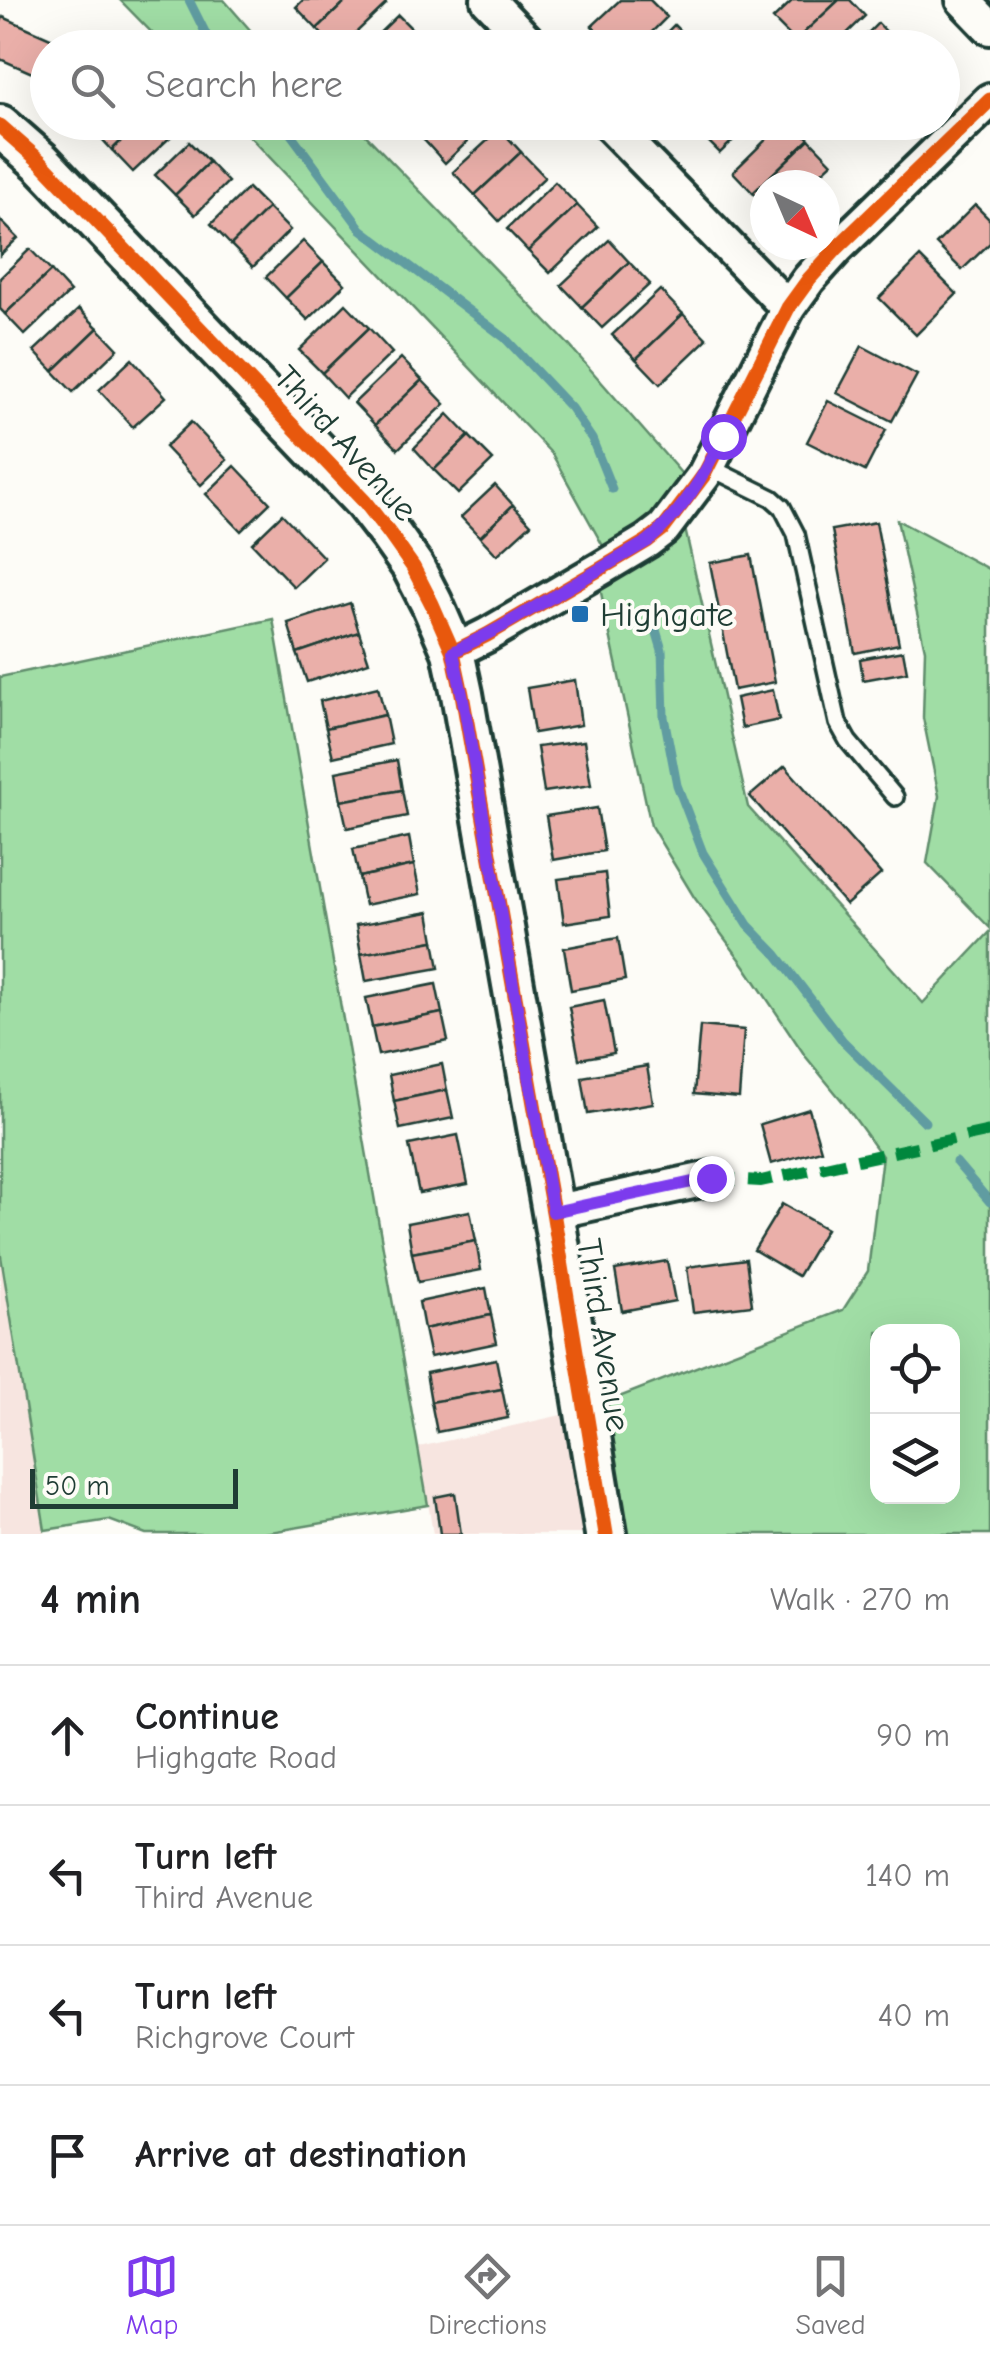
<!DOCTYPE html>
<html lang="en">
<head>
<meta charset="utf-8">
<style>
  body { margin:0; font-family:"Comic Neue",sans-serif; background:#f2f2f2; color:#202124 }
  .controls { position:absolute; right:30px; bottom:30px; display:grid; overflow:hidden; border-radius:20px; box-shadow:0 10px 40px #0002 }
  .controls button { width:90px; height:90px; display:grid; place-items:center; padding:0; border:0; border-bottom:2px solid #e0e0e0; background:#fff; color:#202124; font:50px sans-serif }
  .compass { position:absolute; left:750px; top:170px; width:90px; height:90px; border-radius:50%; background:#fff; box-shadow:0 10px 40px #0002; rotate:136deg }
  .scale { position:absolute; left:30px; bottom:25px; width:208px; box-sizing:border-box; padding-left:10px; border:5px solid #1f3d34; border-top:0; font-size:28px; line-height:35px; white-space:nowrap; color:#1f3d34; -webkit-text-stroke:8px #fdfcf7; paint-order:stroke }
  .stop { position:absolute; width:30px; height:30px; margin:-22px; border:8px solid #7c3aed; border-radius:50%; background:#fff }
  .stop.end { background:#7c3aed; border-color:#fff; box-shadow:0 2px 10px #0008 }
  .list { margin:0; padding:0; list-style:none }
  h2 { display:flex; justify-content:space-between; align-items:center; height:130px; margin:0; padding:0 40px; font-size:42px }
  h2 small { font-size:32px; font-weight:400; color:#757577 }
  .list li { display:grid; grid-template-columns:65px 1fr auto; gap:30px; align-items:center; box-sizing:border-box; height:140px; padding:0 40px; border-top:2px solid #e0e0e0 }
  .list b { display:block; font-size:38px; white-space:nowrap }
  .list p { margin:0; font-size:32px; white-space:nowrap; color:#757577 }
  .list em { font-size:32px; font-style:normal; color:#757577 }
  .icon { flex:none; width:55px; height:55px; fill:none; stroke:currentColor; stroke-width:2; stroke-linecap:round; stroke-linejoin:round }
  .map { position:relative; flex:none; width:990px; height:1534px; overflow:hidden }
  .search { position:absolute; background:#fff; box-shadow:0 10px 40px #0002; left:30px; right:30px; top:30px; height:110px; display:flex; align-items:center; gap:25px; box-sizing:border-box; padding:0 35px; border-radius:55px; color:#757577; font-size:38px }
  .sheet { height:690px; background:#fff }
  nav { display:flex; justify-content:space-around; align-items:center; box-sizing:border-box; height:140px; border-top:2px solid #e0e0e0; background:#fff; font-size:28px; color:#757577 }
  nav a { display:grid; justify-items:center; gap:5px }
  nav .on { color:#7c3aed }
  .map>svg:first-child { display:block }
</style>
</head>
<body>
<div class="map">
<svg width="990" height="1534" viewBox="0 0 990 1534">
  <rect width="100%" height="100%" fill="#fdfcf7"/>
  <filter id="ink" filterUnits="userSpaceOnUse"><feTurbulence type="fractalNoise" baseFrequency=".01" numOctaves="2"/><feDisplacementMap in="SourceGraphic" scale="20" xChannelSelector="R" yChannelSelector="G"/><feConvolveMatrix kernelMatrix="1 2 1 2 8 2 1 2 1" color-interpolation-filters="sRGB"/></filter>
  <g filter="url(#ink)">
    <g fill="#f7e5e0">
      <polygon points="0,1250 2,1252 45,1534 0,1534"/>
      <polygon points="588,1409 609,1534 433,1534 419,1447"/>
    </g>
    <g fill="#a0dda5" stroke="#608d6c" stroke-width="2.5" fill-rule="evenodd">
      <polygon points="120,0 224,0 265,47 166,47"/>
      <path d="M237 123H354L569 345 688 481 681 511 748 807 923 1003 990 932V1534H609L588 1409 843 1310 868 1271 882 1156 843 1102 806 1057 745 966 694 897 651 826 597 574 613 564 552 454ZM878 1332H952V1496H878Z"/>
      <polygon points="897,520 990,570 990,928 927,863 939,796 923,718 925,650"/>
      <polygon points="273,619 428,1505 259,1534 146,1534 109,1520 45,1530 0,1250 0,677"/>
    </g>
    <g fill="none" stroke-linecap="round" stroke-linejoin="round">
      <g stroke="#609ca1" stroke-width="9">
        <polyline points="189,0 208,38 218,48"/>
        <polyline points="282,122 361,229 505,338 571,408 592,439 612,489"/>
        <polyline points="651,613 662,650 664,717 677,785 703,853 748,925 777,955 843,1041 925,1122"/>
        <polyline points="956,1162 990,1202"/>
      </g>
    </g>
    <g fill="#eaafa9" stroke="#1f3d34" stroke-width="2.5">
      <polygon points="303,0 347,0 317,29 296,7"/>
      <polygon points="347,0 383,0 386,4 340,48 335,48 317,29"/>
      <polygon points="620,0 650,0 667,17 636,48 613,48 592,26"/>
      <polygon points="793,0 839,0 795,41 773,19"/>
      <polygon points="839,0 850,0 865,16 832,48 801,48 795,41"/>
      <polygon points="398,15 423,40 415,48 364,48"/>
      <polygon points="3,17 55,40 52,48 48,48 48,57 39,76 0,59 0,24"/>
      <polygon points="878,23 900,46 899,48 853,48"/>
      <polygon points="674,25 697,48 651,48"/>
      <polygon points="96,122 140,122 112,150 91,127"/>
      <polygon points="140,122 176,122 180,128 133,172 112,150"/>
      <polygon points="407,122 442,122 424,140"/>
      <polygon points="442,122 488,122 445,163 424,140"/>
      <polygon points="707,122 752,122 720,153 698,131"/>
      <polygon points="784,122 793,122 809,139 753,193 733,172"/>
      <polygon points="500,129 521,152 475,195 453,172"/>
      <polygon points="809,139 832,163 808,185 765,185 765,205 753,193"/>
      <polygon points="189,142 209,162 175,195 155,175"/>
      <polygon points="521,152 545,177 499,221 475,195"/>
      <polygon points="209,162 228,182 195,215 175,195"/>
      <polygon points="555,182 577,205 528,251 507,229"/>
      <polygon points="248,188 268,208 231,245 211,224"/>
      <polygon points="577,205 598,227 550,273 528,251"/>
      <polygon points="975,205 990,220 990,243 962,270 936,244"/>
      <polygon points="268,208 290,230 253,267 231,245"/>
      <polygon points="0,220 18,238 0,255"/>
      <polygon points="609,240 629,262 582,307 561,285"/>
      <polygon points="303,241 323,262 286,298 266,277"/>
      <polygon points="30,249 51,271 5,314 0,309 0,278"/>
      <polygon points="920,257 957,294 916,335 879,298"/>
      <polygon points="323,262 345,284 308,320 286,298"/>
      <polygon points="629,262 650,284 602,328 582,307"/>
      <polygon points="51,271 70,292 25,335 5,314"/>
      <polygon points="660,290 683,314 636,359 612,335"/>
      <polygon points="346,304 369,328 322,373 299,350"/>
      <polygon points="79,309 98,328 53,371 34,351"/>
      <polygon points="683,314 707,339 660,384 636,359"/>
      <polygon points="98,328 118,349 73,392 53,371"/>
      <polygon points="369,328 392,353 345,398 322,373"/>
      <polygon points="862,346 917,375 892,421 837,393"/>
      <polygon points="401,358 422,380 375,425 354,403"/>
      <polygon points="132,359 166,397 133,427 99,390"/>
      <polygon points="422,380 445,404 398,449 375,425"/>
      <polygon points="828,401 886,430 865,471 807,442"/>
      <polygon points="448,414 469,436 434,470 414,448"/>
      <polygon points="191,422 227,460 201,485 165,447"/>
      <polygon points="469,436 493,460 458,494 434,470"/>
      <polygon points="235,466 270,503 241,531 206,494"/>
      <polygon points="495,485 513,505 480,537 461,517"/>
      <polygon points="513,505 531,524 497,555 480,537"/>
      <polygon points="282,514 324,558 294,587 252,543"/>
      <polygon points="876,522 899,644 855,653 832,530"/>
      <polygon points="751,555 775,682 734,690 710,563"/>
      <polygon points="350,603 359,632 297,653 288,623"/>
      <polygon points="359,632 369,662 307,682 297,653"/>
      <polygon points="903,651 907,672 863,680 860,659"/>
      <polygon points="575,680 581,725 534,733 527,688"/>
      <polygon points="378,687 385,715 326,728 320,701"/>
      <polygon points="773,690 779,720 742,728 736,698"/>
      <polygon points="385,715 391,744 333,757 326,728"/>
      <polygon points="584,741 591,785 544,792 537,747"/>
      <polygon points="397,760 402,790 341,801 336,772"/>
      <polygon points="785,766 881,874 846,905 750,796"/>
      <polygon points="402,790 407,816 347,828 341,801"/>
      <polygon points="597,808 604,851 553,860 546,816"/>
      <polygon points="409,837 414,865 359,877 353,849"/>
      <polygon points="414,865 420,894 365,905 359,877"/>
      <polygon points="605,873 610,916 564,923 558,879"/>
      <polygon points="429,912 434,941 361,954 356,925"/>
      <polygon points="618,938 625,980 571,990 564,948"/>
      <polygon points="434,941 439,968 366,981 361,954"/>
      <polygon points="436,984 442,1013 372,1027 366,998"/>
      <polygon points="604,1000 614,1053 579,1059 569,1007"/>
      <polygon points="442,1013 448,1041 378,1055 372,1027"/>
      <polygon points="700,1026 744,1030 739,1098 694,1094"/>
      <polygon points="442,1064 447,1090 394,1101 389,1075"/>
      <polygon points="647,1066 653,1103 588,1114 582,1077"/>
      <polygon points="447,1090 453,1118 400,1129 394,1101"/>
      <polygon points="809,1109 821,1150 771,1164 760,1124"/>
      <polygon points="458,1135 468,1184 419,1193 409,1145"/>
      <polygon points="782,1204 826,1229 798,1276 754,1250"/>
      <polygon points="470,1211 476,1241 412,1253 407,1223"/>
      <polygon points="476,1241 481,1270 418,1282 412,1253"/>
      <polygon points="746,1259 752,1305 693,1312 687,1267"/>
      <polygon points="667,1261 675,1301 622,1311 615,1270"/>
      <polygon points="486,1288 491,1315 424,1329 419,1302"/>
      <polygon points="491,1315 497,1343 430,1357 424,1329"/>
      <polygon points="496,1359 502,1389 431,1402 426,1373"/>
      <polygon points="502,1389 508,1418 437,1432 431,1402"/>
      <polygon points="455,1493 461,1534 440,1534 435,1497"/>
    </g>
    <g fill="none" stroke-linecap="round" stroke-linejoin="round">
      <g stroke="#1f3d34" stroke-width="22">
        <polyline id="service" points="709,467 772,498 782,507 796,534 838,723 848,741 895,797"/>
      </g>
      <g stroke="#1f3d34" stroke-width="40">
        <g id="minor">
          <polyline points="488,0 534,48"/>
          <polyline points="963,0 990,28"/>
          <polyline points="607,122 788,308"/>
          <polyline points="453,652 487,635 602,568 647,541 664,528 704,475 788,308 809,279 837,248 990,100"/>
          <polyline points="553,1212 711,1178"/>
        </g>
      </g>
      <g stroke="#1f3d34" stroke-width="48">
        <polyline id="tertiary" points="0,126 41,162 365,502 389,533 413,567 432,604 453,652 462,694 553,1212 606,1534"/>
      </g>
      <use href="#service" stroke="#fdfcf7" stroke-width="15"/>
      <use href="#minor" stroke="#fdfcf7" stroke-width="32"/>
      <use href="#tertiary" stroke="#fdfcf7" stroke-width="40"/>
      <polyline stroke="#00873e" stroke-width="12" stroke-dasharray="25 12" stroke-linecap="butt" points="711,1178 761,1181 990,1131"/>
      <g stroke="#fdfcf7" stroke-width="21">
        <g id="cycleway">
          <polyline points="0,126 41,162 365,502 389,533 413,567 432,604 453,652 462,694 553,1212 606,1534"/>
          <polyline points="453,652 487,635 602,568 647,541 664,528 704,475 788,308 809,279 837,248 990,100"/>
        </g>
      </g>
      <use href="#cycleway" stroke="#e8590c" stroke-width="15"/>
    </g>
  </g>
  <g fill="none" stroke-linecap="round" stroke-linejoin="round" filter="url(#ink)">
    <path stroke="#7c3aed" stroke-width="12" d="M711 1178 553 1212 462 694 453 652 501 627 648 541C682 513 704 476 723 436"/>
  </g>
  <rect fill="#1f6fb2" stroke="#fdfcf7" stroke-width="4" x="570" y="604" width="20" height="20" rx="5"/>
  <g text-anchor="middle" stroke-width="8" stroke-linejoin="round" paint-order="stroke">
    <g font-size="35" fill="#1f3d34" stroke="#fdfcf7">
      <text transform="translate(346 443) rotate(48)" y="12">Third Avenue</text>
      <text transform="translate(604 1335) rotate(81)" y="12">Third Avenue</text>
    </g>
    <g font-size="35" fill="#1f3d34" stroke="#fdfcf7" text-anchor="start">
      <text x="600" y="626">Highgate</text>
    </g>
  </g>
</svg>
<div class="controls">
<button><svg class="icon" aria-label="locate" viewBox="0 0 24 24"><circle cx="12" cy="12" r="6"/><path d="M12 2v4M12 18v4M2 12h4M18 12h4"/></svg></button>
<button><svg class="icon" aria-label="layers" viewBox="0 0 24 24"><path d="M12 4l9 5-9 5-9-5zM3 14l9 5 9-5"/></svg></button>
</div>
<svg class="compass" viewBox="-18 -18 36 36"><path d="M0-13l5 13h-10z" fill="#e53935"/><path d="M0 13l5-13h-10z" fill="#757577"/></svg>
<div class="scale">50 m</div>
<div class="stop" style="left:723px;top:436px"></div>
<div class="stop end" style="left:711px;top:1178px"></div>
<div class="search"><svg class="icon" aria-label="search" viewBox="0 0 24 24"><circle cx="10" cy="10" r="6"/><path d="M15 15l6 6"/></svg>Search here</div>
</div>
<section class="sheet">
<h2>4 min<small>Walk · 270 m</small></h2>
<ul class="list">
<li><svg class="icon" aria-label="ahead" viewBox="0 0 24 24"><path d="M12 20V5M6 11l6-6 6 6"/></svg><div><b>Continue</b><p>Highgate Road</p></div><em>90 m</em></li>
<li><svg class="icon" aria-label="left" viewBox="0 0 24 24"><path d="M17 20v-9H6M10 6l-5 5 5 5"/></svg><div><b>Turn left</b><p>Third Avenue</p></div><em>140 m</em></li>
<li><svg class="icon" aria-label="left" viewBox="0 0 24 24"><path d="M17 20v-9H6M10 6l-5 5 5 5"/></svg><div><b>Turn left</b><p>Richgrove Court</p></div><em>40 m</em></li>
<li><svg class="icon" aria-label="arrive" viewBox="0 0 24 24"><path d="M6 21V4h12l-3 4 3 4H6"/></svg><div><b>Arrive at destination</b></div></li>
</ul>
</section>
<nav>
<a class="on"><svg class="icon" aria-label="map" viewBox="0 0 24 24"><path d="M3 6l6-2 6 2 6-2v14l-6 2-6-2-6 2zM9 4v14M15 6v14"/></svg>Map</a>
<a><svg class="icon" aria-label="directions" viewBox="0 0 24 24"><path d="M12 3l9 9-9 9-9-9zM9 14v-3h6M13 9l2 2-2 2"/></svg>Directions</a>
<a><svg class="icon" aria-label="saved" viewBox="0 0 24 24"><path d="M7 4h10v16l-5-4-5 4z"/></svg>Saved</a>
</nav>
</body>
</html>
